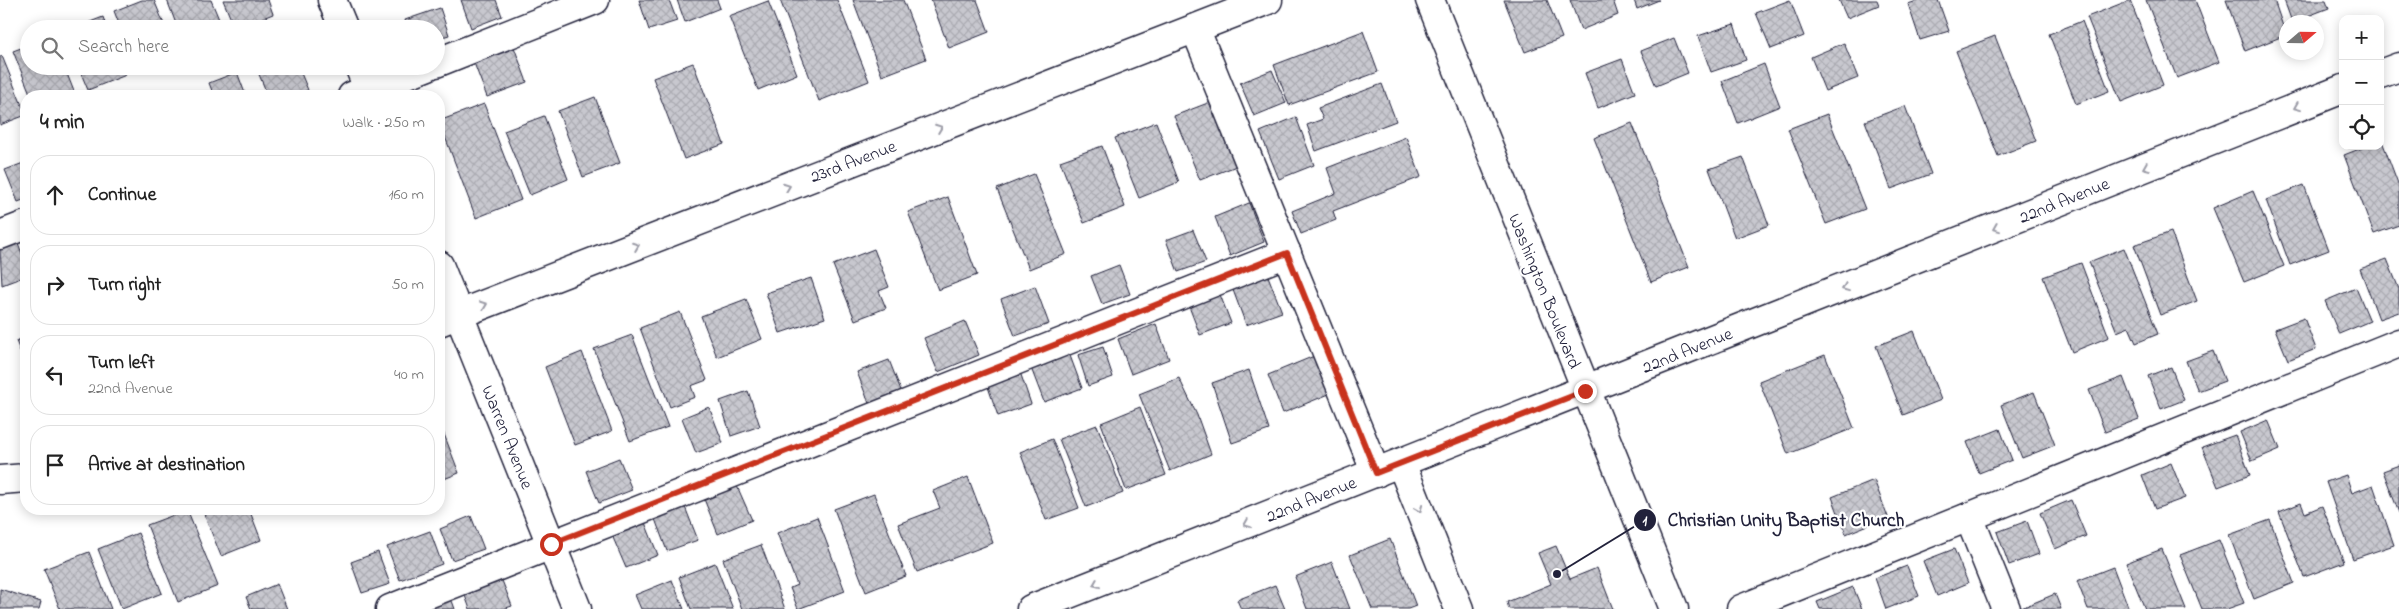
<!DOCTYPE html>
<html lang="en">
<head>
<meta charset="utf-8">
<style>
  body { margin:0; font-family:"Indie Flower",sans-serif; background:#f2f2f2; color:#222 }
  .controls { position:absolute; right:15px; top:15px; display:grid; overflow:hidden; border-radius:10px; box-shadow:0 2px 12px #0003 }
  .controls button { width:45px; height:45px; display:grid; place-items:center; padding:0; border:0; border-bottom:1px solid #e0e0e0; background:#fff; color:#222; font:25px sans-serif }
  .compass { position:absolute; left:2279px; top:15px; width:45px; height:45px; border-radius:50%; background:#fff; box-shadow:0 2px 12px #0003; rotate:70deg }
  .stop { position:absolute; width:15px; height:15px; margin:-11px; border:4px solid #c8321e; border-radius:50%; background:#fff }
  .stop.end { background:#c8321e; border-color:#fff; box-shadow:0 1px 5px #0008 }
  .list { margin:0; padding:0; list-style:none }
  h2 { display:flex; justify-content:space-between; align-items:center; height:65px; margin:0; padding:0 20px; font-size:21px }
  h2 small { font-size:16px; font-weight:400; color:#767676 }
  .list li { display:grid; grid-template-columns:32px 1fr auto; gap:15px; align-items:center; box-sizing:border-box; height:80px; margin:0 10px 10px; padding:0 10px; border:1px solid #e0e0e0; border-radius:20px }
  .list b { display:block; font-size:19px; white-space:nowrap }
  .list p { margin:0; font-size:16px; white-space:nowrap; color:#767676 }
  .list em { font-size:16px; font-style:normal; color:#767676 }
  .icon { flex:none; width:28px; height:28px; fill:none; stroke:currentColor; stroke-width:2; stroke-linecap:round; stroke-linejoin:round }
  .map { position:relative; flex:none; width:2399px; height:609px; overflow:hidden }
  .search { position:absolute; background:#fff; box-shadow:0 2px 12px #0003; left:20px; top:20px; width:425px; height:55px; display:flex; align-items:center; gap:12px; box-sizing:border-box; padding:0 18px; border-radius:28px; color:#767676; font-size:19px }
  .panel { position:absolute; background:#fff; box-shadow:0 2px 12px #0003; left:20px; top:90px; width:425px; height:425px; border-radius:20px }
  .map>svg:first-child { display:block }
</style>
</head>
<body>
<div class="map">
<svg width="2399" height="609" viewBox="0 0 2399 609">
  <defs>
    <pattern id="building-cross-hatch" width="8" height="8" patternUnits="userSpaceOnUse" patternTransform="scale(1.25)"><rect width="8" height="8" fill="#c8c8cf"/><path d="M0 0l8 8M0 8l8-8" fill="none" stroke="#acacb3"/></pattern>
  </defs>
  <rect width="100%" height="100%" fill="#fff"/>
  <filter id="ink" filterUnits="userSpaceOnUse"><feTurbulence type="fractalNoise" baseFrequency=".02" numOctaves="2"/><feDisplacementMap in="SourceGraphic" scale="10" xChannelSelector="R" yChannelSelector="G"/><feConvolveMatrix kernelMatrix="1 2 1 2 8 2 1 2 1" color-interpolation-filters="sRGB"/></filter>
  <g filter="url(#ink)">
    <g fill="url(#building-cross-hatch)" stroke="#22223b">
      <polygon points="142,0 154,0 166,29 121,29 114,11"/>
      <polygon points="167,0 211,0 223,29 178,29"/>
      <polygon points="223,0 268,0 273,14 235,29"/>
      <polygon points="461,0 496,0 502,16 471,28"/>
      <polygon points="639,0 669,0 677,21 649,30"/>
      <polygon points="677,0 717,0 720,8 685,22"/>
      <polygon points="780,0 837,0 869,81 819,101"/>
      <polygon points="853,0 903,0 926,59 882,76"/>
      <polygon points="931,0 977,0 989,32 949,48"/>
      <polygon points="1504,0 1547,0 1562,38 1525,52"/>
      <polygon points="1570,0 1613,0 1618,15 1581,30"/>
      <polygon points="1634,0 1659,0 1637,9"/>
      <polygon points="1790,0 1804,36 1771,49 1756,13"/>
      <polygon points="1839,0 1877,0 1879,5 1847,18"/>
      <polygon points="1920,0 1938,0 1949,31 1920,40 1908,4"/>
      <polygon points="2130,0 2163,85 2121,102 2087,17"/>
      <polygon points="2146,0 2195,0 2219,62 2177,78"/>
      <polygon points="2226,0 2274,0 2286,35 2245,51"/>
      <polygon points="2284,0 2326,0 2329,8 2292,22"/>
      <polygon points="768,1 797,74 758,90 729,16"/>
      <polygon points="440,8 449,35 436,39 436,29 408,29 405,20"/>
      <polygon points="103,17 107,29 72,29"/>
      <polygon points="2082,21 2109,91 2076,104 2049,34"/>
      <polygon points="1734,24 1746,60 1711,72 1698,36"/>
      <polygon points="1363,31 1378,72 1289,105 1274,65"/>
      <polygon points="1995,36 2036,141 1998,156 1956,51"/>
      <polygon points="1674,38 1688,73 1656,86 1641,51"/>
      <polygon points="1844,43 1858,78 1825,91 1811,57"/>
      <polygon points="29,45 29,66 64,66 75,94 69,96 31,96 13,51"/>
      <polygon points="514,47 527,82 487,97 474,63"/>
      <polygon points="2,56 26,115 0,125 0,57"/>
      <polygon points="1622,59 1635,93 1598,108 1585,73"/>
      <polygon points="693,63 724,144 684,159 653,78"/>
      <polygon points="1764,64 1780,106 1738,123 1722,81"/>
      <polygon points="78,66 123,66 126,75 88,90"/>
      <polygon points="273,66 298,66 308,90 293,96 268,96 258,72"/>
      <polygon points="1272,70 1286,103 1254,116 1240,83"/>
      <polygon points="237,72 246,96 214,96 209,83"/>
      <polygon points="1382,84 1396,121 1316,151 1307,125 1323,119 1318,108"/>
      <polygon points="595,97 620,163 583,177 558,111"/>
      <polygon points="1213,101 1239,165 1200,180 1174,116"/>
      <polygon points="484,104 521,200 476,218 439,121"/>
      <polygon points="1905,106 1931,174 1891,189 1865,121"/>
      <polygon points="1827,114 1865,209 1826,224 1788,129"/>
      <polygon points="544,116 568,179 530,195 504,131"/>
      <polygon points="1296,117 1314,165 1279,179 1260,132"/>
      <polygon points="1156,122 1179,182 1139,198 1115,138"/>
      <polygon points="1632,123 1689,267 1651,282 1594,138"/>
      <polygon points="1406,137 1421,177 1333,211 1336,220 1301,234 1292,211 1336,193 1327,168"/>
      <polygon points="2380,141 2382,141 2399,186 2399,225 2374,234 2344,155 2367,146 2380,146"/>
      <polygon points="1102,146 1125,207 1084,223 1060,161"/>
      <polygon points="1743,157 1769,225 1735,238 1709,169"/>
      <polygon points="26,162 26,199 18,202 5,170"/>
      <polygon points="1034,174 1066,254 1029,269 997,189"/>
      <polygon points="2304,185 2329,250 2290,265 2266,200"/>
      <polygon points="2253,191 2284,266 2244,282 2213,208"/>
      <polygon points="948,197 977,275 938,290 908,212"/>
      <polygon points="1249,203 1264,242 1230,256 1215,217"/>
      <polygon points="1193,230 1206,262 1178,272 1166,240"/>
      <polygon points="2171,232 2197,301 2160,315 2134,245"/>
      <polygon points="18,243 26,264 26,276 2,285 0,249"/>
      <polygon points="2124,248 2158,334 2136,343 2129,327 2117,332 2089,262"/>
      <polygon points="874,249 889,287 879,291 886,308 855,320 833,265"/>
      <polygon points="2387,259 2399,289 2399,312 2379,319 2360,269"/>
      <polygon points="2081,263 2109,337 2072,352 2043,277"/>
      <polygon points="1119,265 1130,294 1102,304 1091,276"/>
      <polygon points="1268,276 1282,312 1246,325 1233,290"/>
      <polygon points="811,278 825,318 780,333 766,293"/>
      <polygon points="1035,286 1049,324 1015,336 1001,299"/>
      <polygon points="2356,288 2370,321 2339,334 2325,301"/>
      <polygon points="1219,292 1231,323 1200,335 1188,304"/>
      <polygon points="746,299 762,339 717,357 701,316"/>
      <polygon points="680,312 707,380 691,386 695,397 670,407 640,328"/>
      <polygon points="2304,318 2316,349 2288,360 2275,329"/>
      <polygon points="965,321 979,355 938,372 924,338"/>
      <polygon points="1156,324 1169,359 1131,374 1118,339"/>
      <polygon points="1914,331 1941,400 1903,415 1876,346"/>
      <polygon points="632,335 668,427 630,441 594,349"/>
      <polygon points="26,337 26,366 16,341"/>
      <polygon points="1103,347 1113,377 1088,386 1078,355"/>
      <polygon points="2213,351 2225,381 2198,391 2186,361"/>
      <polygon points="582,352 612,431 575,445 545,367"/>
      <polygon points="1069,353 1082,388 1044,402 1031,368"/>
      <polygon points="1319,354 1334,392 1283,413 1268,375"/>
      <polygon points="1825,355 1854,428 1788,454 1759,381"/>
      <polygon points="889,360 902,393 870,406 857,372"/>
      <polygon points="2171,367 2184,400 2161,409 2148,376"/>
      <polygon points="1249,370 1269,430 1232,443 1212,383"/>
      <polygon points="1020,372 1031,404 998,416 987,384"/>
      <polygon points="2123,377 2139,419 2105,432 2089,390"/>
      <polygon points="1179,378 1197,415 1211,454 1170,471 1139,394"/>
      <polygon points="748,391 760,426 731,436 720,401"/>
      <polygon points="2034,392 2055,445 2022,458 2001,405"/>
      <polygon points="709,407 723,443 696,453 682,418"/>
      <polygon points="1140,407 1166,475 1126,490 1101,423"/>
      <polygon points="2268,420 2280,449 2252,461 2240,432"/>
      <polygon points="439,421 459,473 439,481"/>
      <polygon points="1097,425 1123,493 1086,507 1059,439"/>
      <polygon points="2000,429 2012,460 1979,473 1967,442"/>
      <polygon points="2235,435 2250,475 2218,487 2202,447"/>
      <polygon points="1052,439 1079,508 1046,520 1020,452"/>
      <polygon points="619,458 632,490 599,503 586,471"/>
      <polygon points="2171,463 2185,498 2155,509 2142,475"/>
      <polygon points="2399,465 2399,513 2383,471"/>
      <polygon points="2346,475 2352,493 2373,485 2394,545 2353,559 2326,482"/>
      <polygon points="968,477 993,543 917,572 898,524 940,508 933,491"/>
      <polygon points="1874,480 1888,517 1846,534 1832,497"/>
      <polygon points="737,486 752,520 718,534 704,499"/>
      <polygon points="874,494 906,576 866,592 834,509"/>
      <polygon points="2071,500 2086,536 2055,549 2040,513"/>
      <polygon points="2301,503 2305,513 2322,506 2344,562 2304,577 2279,512"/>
      <polygon points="685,507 698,540 667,551 655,519"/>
      <polygon points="202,509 249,509 261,540 221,556"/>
      <polygon points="187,510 218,586 178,602 147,525"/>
      <polygon points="471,516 484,549 452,560 440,529"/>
      <polygon points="817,517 845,591 798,609 790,588 797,585 777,533"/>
      <polygon points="644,520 658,555 626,568 611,533"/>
      <polygon points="2270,520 2294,583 2254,599 2229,535"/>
      <polygon points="2027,521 2039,554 2009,565 1997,532"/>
      <polygon points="430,531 442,564 400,580 387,547"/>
      <polygon points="138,533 162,593 122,609 98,549"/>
      <polygon points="1390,539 1416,606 1408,609 1372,609 1350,555"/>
      <polygon points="2219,540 2244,603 2227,609 2202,609 2180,555"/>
      <polygon points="761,545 785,609 742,609 723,559"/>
      <polygon points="1556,546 1570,579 1597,568 1613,609 1509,609 1507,602 1551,584 1538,553"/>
      <polygon points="1954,549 1968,583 1937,596 1923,561"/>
      <polygon points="2162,549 2186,609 2145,609 2126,563"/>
      <polygon points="89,552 111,609 60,609 44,569"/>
      <polygon points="378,552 390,584 362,593 351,562"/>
      <polygon points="1332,562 1350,609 1307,609 1295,577"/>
      <polygon points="715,563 733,609 691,609 679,577"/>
      <polygon points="1907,566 1919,596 1886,609 1875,578"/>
      <polygon points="2113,567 2129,609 2088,609 2077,581"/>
      <polygon points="501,578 512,606 503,609 470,609 464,593"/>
      <polygon points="672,580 684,609 641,609 635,595"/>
      <polygon points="277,584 287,609 251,609 246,597"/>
      <polygon points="1275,585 1285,609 1241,609 1237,600"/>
      <polygon points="1853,587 1862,609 1820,609 1817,602"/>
      <polygon points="0,589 41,602 39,609 0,609"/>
      <polygon points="2055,594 2061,609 2019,609"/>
      <polygon points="451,598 455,609 423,609"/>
    </g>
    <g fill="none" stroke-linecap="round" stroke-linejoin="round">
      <g stroke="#22223b" stroke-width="31">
        <g id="minor">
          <polyline points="332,0 344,29"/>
          <polyline points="1430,0 1674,609"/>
          <polyline points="1195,28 1376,473"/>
          <polyline points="436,63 595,0"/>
          <polyline points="359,66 371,96"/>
          <polyline points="2380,74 2399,67"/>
          <polyline points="352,96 428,66"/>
          <polyline points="0,235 26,225"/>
          <polyline points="439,265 577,609"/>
          <polyline points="439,322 1268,0"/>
          <polyline points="1401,463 1459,609"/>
          <polyline points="0,480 26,478"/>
          <polyline points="1969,517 2006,609"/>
          <polyline points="390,609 1287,253"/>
          <polyline points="1031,609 2343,89"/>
          <polyline points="1741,609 2399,343"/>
        </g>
      </g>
      <use href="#minor" stroke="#fff" stroke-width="28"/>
    </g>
    <defs><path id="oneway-chevron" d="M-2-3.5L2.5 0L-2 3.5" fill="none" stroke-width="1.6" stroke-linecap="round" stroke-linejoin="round" transform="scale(1.25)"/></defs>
    <g stroke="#9c9ca7">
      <use href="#oneway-chevron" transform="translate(2297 107) rotate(158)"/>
      <use href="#oneway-chevron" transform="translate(939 128) rotate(-21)"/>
      <use href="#oneway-chevron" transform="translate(2146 167) rotate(158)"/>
      <use href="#oneway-chevron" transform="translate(787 187) rotate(-21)"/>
      <use href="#oneway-chevron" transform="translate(1996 228) rotate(158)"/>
      <use href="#oneway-chevron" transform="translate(636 246) rotate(-21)"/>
      <use href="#oneway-chevron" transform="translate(1845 288) rotate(158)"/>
      <use href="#oneway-chevron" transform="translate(484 305) rotate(-21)"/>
      <use href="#oneway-chevron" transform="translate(1419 509) rotate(68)"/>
      <use href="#oneway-chevron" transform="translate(1247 524) rotate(158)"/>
      <use href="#oneway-chevron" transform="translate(1096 584) rotate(158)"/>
    </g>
  </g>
  <g fill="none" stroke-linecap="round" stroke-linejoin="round" filter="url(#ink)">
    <polyline stroke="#c8321e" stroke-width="6" points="551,544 1287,253 1376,473 1585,391"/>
  </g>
  <g text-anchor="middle" stroke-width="4.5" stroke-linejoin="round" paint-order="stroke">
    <g font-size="18" fill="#22223b" stroke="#fff">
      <text transform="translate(853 161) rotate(-21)" y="6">23rd Avenue</text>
      <text transform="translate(2064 200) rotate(-22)" y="6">22nd Avenue</text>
      <text transform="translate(1545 291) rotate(68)" y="6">Washington Boulevard</text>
      <text transform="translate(1687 350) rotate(-22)" y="6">22nd Avenue</text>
      <text transform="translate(508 437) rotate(68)" y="6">Warren Avenue</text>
      <text transform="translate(1311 499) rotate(-22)" y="6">22nd Avenue</text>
    </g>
  </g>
  <path fill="none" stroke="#22223b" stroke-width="2" d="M1557 574L1645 520"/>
  <g fill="#22223b" stroke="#fff" stroke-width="2">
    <circle cx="1557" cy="574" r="5"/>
    <circle cx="1645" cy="520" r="12"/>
  </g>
  <g font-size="15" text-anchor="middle" font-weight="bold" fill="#fff">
    <text x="1645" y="525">1</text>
  </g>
  <g font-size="19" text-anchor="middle" font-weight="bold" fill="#22223b" stroke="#fff" stroke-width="4.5" stroke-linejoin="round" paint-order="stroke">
    <text x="1786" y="526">Christian Unity Baptist Church</text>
  </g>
</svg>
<div class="controls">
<button>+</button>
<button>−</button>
<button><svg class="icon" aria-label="locate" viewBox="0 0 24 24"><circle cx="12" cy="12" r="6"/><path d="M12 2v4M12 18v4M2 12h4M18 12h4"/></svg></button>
</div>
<svg class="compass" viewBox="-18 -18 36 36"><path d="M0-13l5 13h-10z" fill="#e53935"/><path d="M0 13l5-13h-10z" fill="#767676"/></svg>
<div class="stop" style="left:551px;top:544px"></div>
<div class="stop end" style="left:1585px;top:391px"></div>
<div class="search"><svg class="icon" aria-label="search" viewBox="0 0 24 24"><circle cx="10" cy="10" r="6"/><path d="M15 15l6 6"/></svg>Search here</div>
<section class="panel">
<h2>4 min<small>Walk · 250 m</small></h2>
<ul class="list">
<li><svg class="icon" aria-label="ahead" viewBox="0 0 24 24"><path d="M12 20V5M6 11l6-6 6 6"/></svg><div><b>Continue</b></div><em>160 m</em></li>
<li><svg class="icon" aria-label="right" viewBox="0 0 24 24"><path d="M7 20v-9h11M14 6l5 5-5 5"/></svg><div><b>Turn right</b></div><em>50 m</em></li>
<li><svg class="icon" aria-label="left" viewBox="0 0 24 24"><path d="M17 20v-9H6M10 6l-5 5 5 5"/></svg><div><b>Turn left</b><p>22nd Avenue</p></div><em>40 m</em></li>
<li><svg class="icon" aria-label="arrive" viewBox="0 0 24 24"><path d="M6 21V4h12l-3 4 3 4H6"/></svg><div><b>Arrive at destination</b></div></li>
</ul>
</section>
</div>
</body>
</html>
